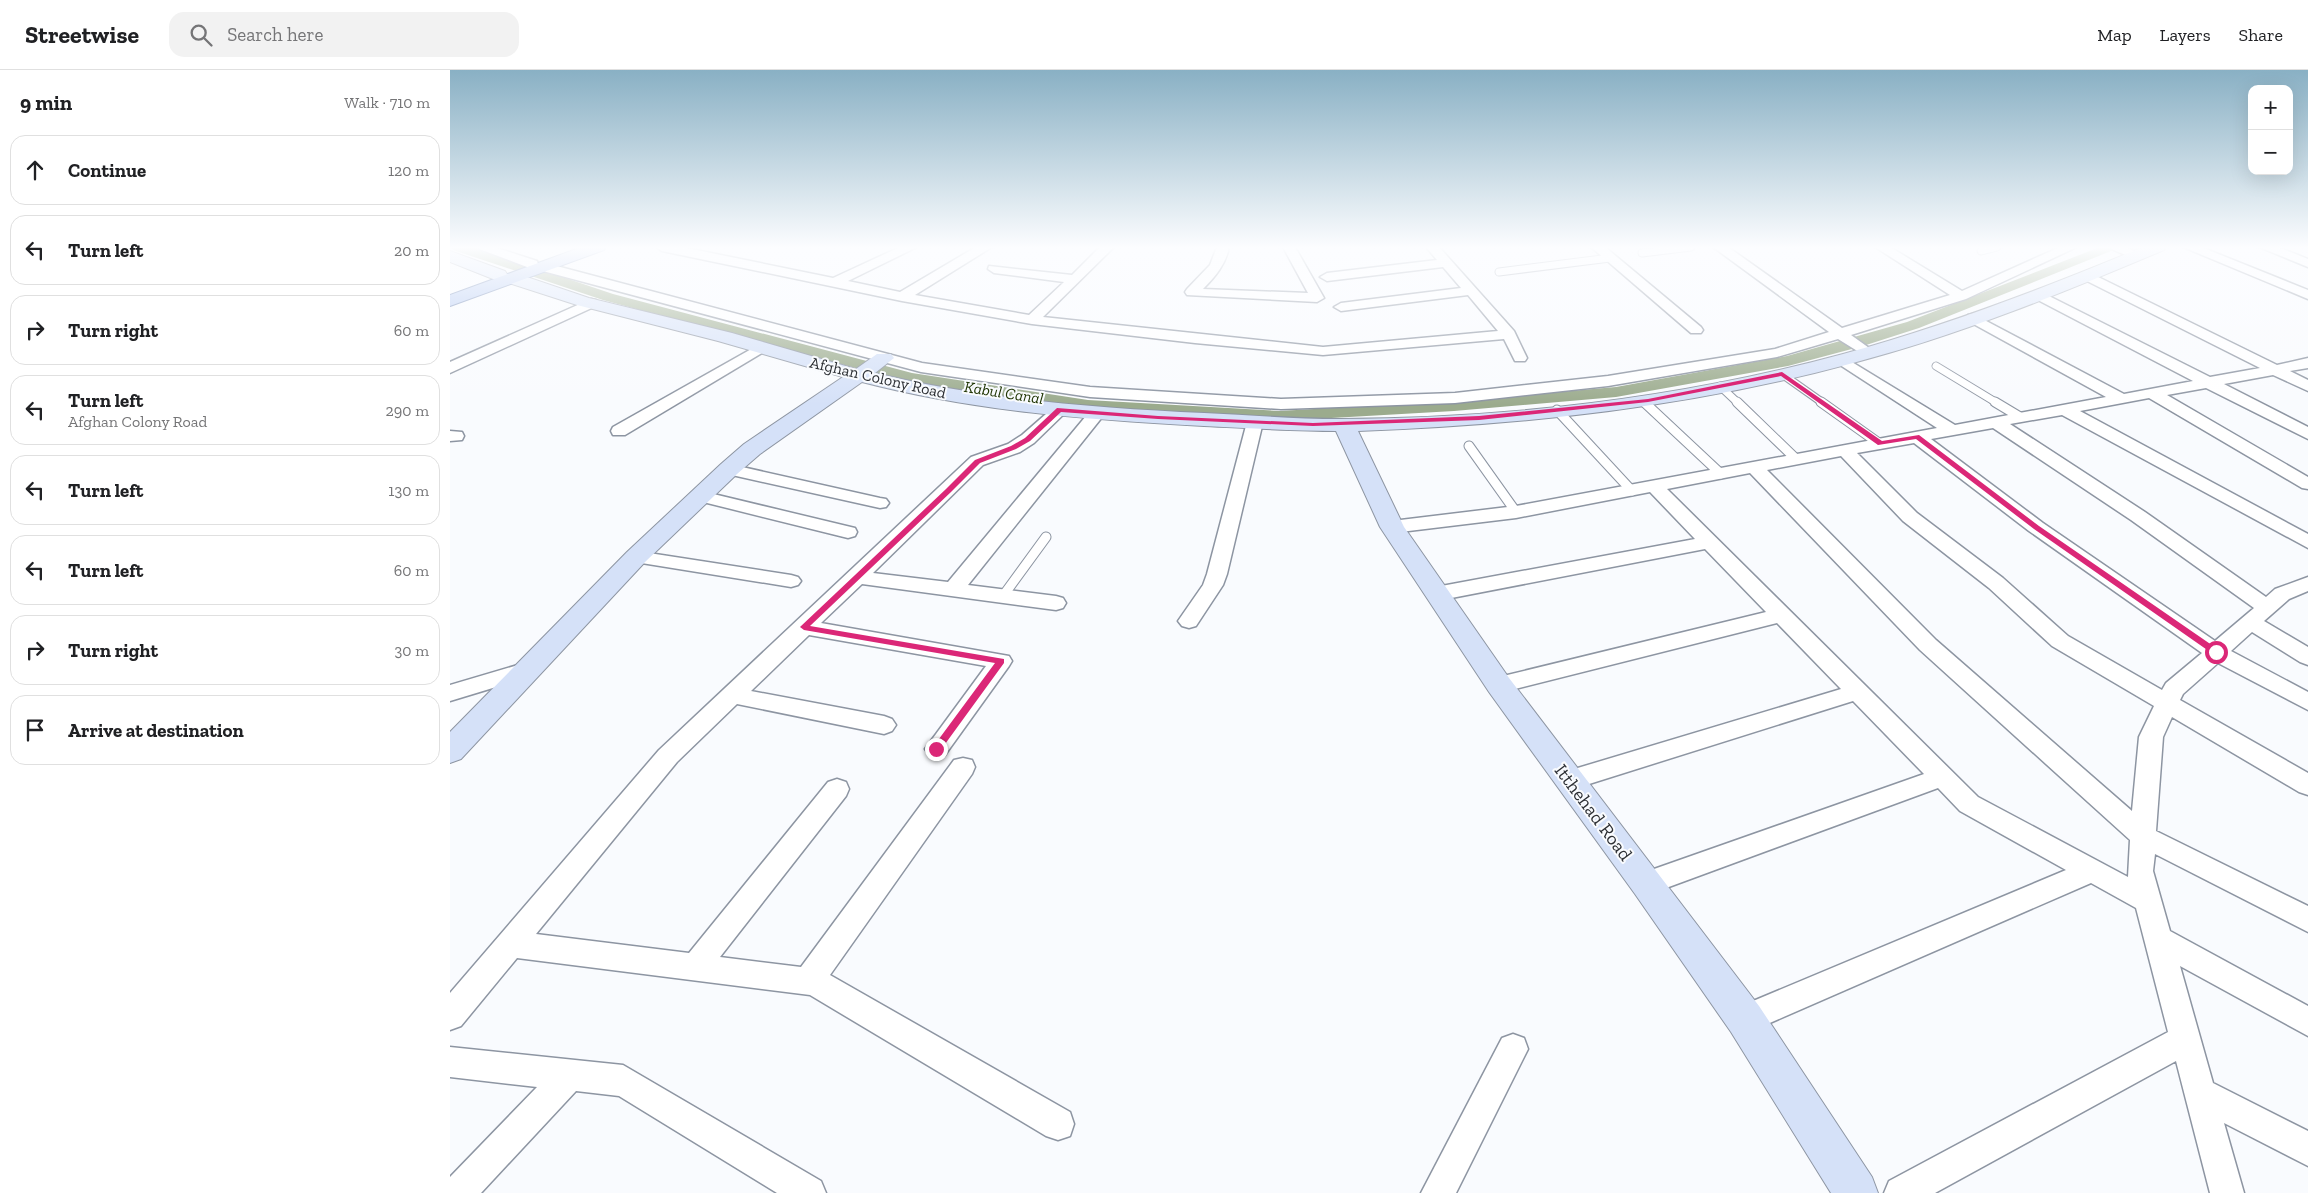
<!DOCTYPE html>
<html lang="en">
<head>
<meta charset="utf-8">
<style>
  body { margin:0; font-family:"Zilla Slab",serif; background:#f2f2f2; color:#202124 }
  .controls { position:absolute; right:15px; top:15px; display:grid; overflow:hidden; border-radius:10px; box-shadow:0 5px 20px #0002 }
  .controls button { width:45px; height:45px; display:grid; place-items:center; padding:0; border:0; border-bottom:1px solid #e0e0e0; background:#fff; color:#202124; font:25px sans-serif }
  .stop { position:absolute; width:15px; height:15px; margin:-11px; border:4px solid #db2777; border-radius:50%; background:#fff }
  .stop.end { background:#db2777; border-color:#fff; box-shadow:0 1px 5px #0008 }
  .list { margin:0; padding:0; list-style:none }
  h2 { display:flex; justify-content:space-between; align-items:center; height:65px; margin:0; padding:0 20px; font-size:21px }
  h2 small { font-size:16px; font-weight:400; color:#757577 }
  .list li { display:grid; grid-template-columns:32px 1fr auto; gap:15px; align-items:center; box-sizing:border-box; height:70px; margin:0 10px 10px; padding:0 10px; border:1px solid #e0e0e0; border-radius:15px }
  .list b { display:block; font-size:19px; white-space:nowrap }
  .list p { margin:0; font-size:16px; white-space:nowrap; color:#757577 }
  .list em { font-size:16px; font-style:normal; color:#757577 }
  .icon { flex:none; width:28px; height:28px; fill:none; stroke:currentColor; stroke-width:2; stroke-linecap:round; stroke-linejoin:round }
  .map { position:relative; flex:none; width:1858px; height:1123px; overflow:hidden }
  header { display:flex; align-items:center; gap:30px; box-sizing:border-box; height:70px; padding:0 25px; background:#fff; border-bottom:1px solid #e0e0e0 }
  header strong { font-size:24px }
  nav { display:flex; gap:28px; margin-inline-start:auto; font-size:18px }
  .search { width:350px; height:45px; background:#f2f2f2; display:flex; align-items:center; gap:12px; box-sizing:border-box; padding:0 18px; border-radius:15px; color:#757577; font-size:19px }
  main { display:flex }
  aside { flex:1; background:#fff }
  .map>svg:first-child { display:block }
</style>
</head>
<body>
<header>
<strong>Streetwise</strong>
<div class="search"><svg class="icon" aria-label="search" viewBox="0 0 24 24"><circle cx="10" cy="10" r="6"/><path d="M15 15l6 6"/></svg>Search here</div>
<nav><a>Map</a><a>Layers</a><a>Share</a></nav>
</header>
<main>
<aside>
<h2>9 min<small>Walk · 710 m</small></h2>
<ul class="list">
<li><svg class="icon" aria-label="ahead" viewBox="0 0 24 24"><path d="M12 20V5M6 11l6-6 6 6"/></svg><div><b>Continue</b></div><em>120 m</em></li>
<li><svg class="icon" aria-label="left" viewBox="0 0 24 24"><path d="M17 20v-9H6M10 6l-5 5 5 5"/></svg><div><b>Turn left</b></div><em>20 m</em></li>
<li><svg class="icon" aria-label="right" viewBox="0 0 24 24"><path d="M7 20v-9h11M14 6l5 5-5 5"/></svg><div><b>Turn right</b></div><em>60 m</em></li>
<li><svg class="icon" aria-label="left" viewBox="0 0 24 24"><path d="M17 20v-9H6M10 6l-5 5 5 5"/></svg><div><b>Turn left</b><p>Afghan Colony Road</p></div><em>290 m</em></li>
<li><svg class="icon" aria-label="left" viewBox="0 0 24 24"><path d="M17 20v-9H6M10 6l-5 5 5 5"/></svg><div><b>Turn left</b></div><em>130 m</em></li>
<li><svg class="icon" aria-label="left" viewBox="0 0 24 24"><path d="M17 20v-9H6M10 6l-5 5 5 5"/></svg><div><b>Turn left</b></div><em>60 m</em></li>
<li><svg class="icon" aria-label="right" viewBox="0 0 24 24"><path d="M7 20v-9h11M14 6l5 5-5 5"/></svg><div><b>Turn right</b></div><em>30 m</em></li>
<li><svg class="icon" aria-label="arrive" viewBox="0 0 24 24"><path d="M6 21V4h12l-3 4 3 4H6"/></svg><div><b>Arrive at destination</b></div></li>
</ul>
</aside>
<div class="map">
<svg width="1858" height="1123" viewBox="0 0 1858 1123">
  <rect width="100%" height="100%" fill="#f9fbfe"/>
  <g fill="none" stroke-linecap="round" stroke-linejoin="round">
    <polygon fill="#9bab8d" fill-rule="evenodd" points="1,177 23,177 163,224 462,303 638,330 829,341 1004,331 1166,317 1337,286 1457,252 1650,177 1671,177 1469,258 1413,276 1338,296 1166,327 1004,341 829,351 638,340 461,313 153,230 3,180"/>
    <g stroke="#8d95a2" stroke-width="9">
      <g id="lane-far1">
        <polyline points="1531,181 1547,177"/>
        <polyline points="1192,183 1241,177"/>
        <polyline points="1049,202 1160,188"/>
        <polyline points="1486,296 1547,333"/>
        <polyline points="1332,304 1373,333"/>
        <polyline points="1270,316 1288,333"/>
        <polyline points="1193,331 1195,333"/>
      </g>
    </g>
    <g stroke="#8d95a2" stroke-width="11">
      <g id="lane">
        <polyline points="1194,332 1271,404"/>
        <polyline points="1287,332 1346,389"/>
        <polyline points="1371,332 1430,374"/>
        <polyline points="1545,332 1570,347"/>
        <polyline points="1107,340 1182,421"/>
        <polyline points="1019,376 1066,442"/>
        <polyline points="553,526 596,467"/>
      </g>
    </g>
    <g stroke="#8d95a2" stroke-width="3">
      <g id="street">
        <polygon points="24,177 44,177 87,191 88,194 82,198 77,197"/>
        <polygon points="206,177 232,177 383,208 450,177 467,177 398,211 450,222 526,177 542,177 465,225 579,245 614,212 544,203 538,199 539,196 622,205 650,177 664,177 593,247 873,277 1048,261 1018,225 891,241 884,237 891,233 1011,218 993,197 877,211 870,207 877,203 987,190 976,177 989,177 1064,261 1077,288 1075,291 1065,291 1054,269 873,285 745,273 582,254 452,231 212,181"/>
        <path d="M767 177H779C776 194 765 207 753 219L858 223 833 177H845L874 228 867 232 737 225 735 222 737 219 760 195Z"/>
        <polygon points="1141,177 1155,177 1251,257 1253,260 1251,263 1241,263"/>
        <polygon points="1263,177 1278,177 1392,258 1500,225 1425,177 1440,177 1512,221 1610,177 1627,177 1516,229 1401,265 1422,280 1424,283 1422,286 1417,287 1388,269 1327,287 1158,316 1005,333 831,339 640,327 471,302 89,200 88,197 94,193 99,194 472,293 640,317 831,329 1005,323 1158,306 1325,279 1379,262"/>
        <polygon points="1657,177 1676,177 1693,186 1687,190"/>
        <polygon points="1733,177 1751,177 1858,220 1858,229"/>
        <polygon points="1809,177 1828,177 1858,189 1858,197"/>
        <path d="M1638 202 1827 295 1858 288V298L1840 301 1858 310V321L1823 305 1774 314 1858 357V369L1756 318 1717 325 1858 407V419L1852 418 1699 328 1630 341 1858 464V478L1612 345 1560 354 1695 442 1816 527 1825 519 1858 507V521L1839 529 1814 551 1858 577V595L1850 592 1802 562 1781 581 1858 622V640L1768 593 1733 624 1730 630 1858 703V725L1849 722 1722 647 1713 667 1706 761 1858 836V862L1705 784 1703 801 1720 861 1858 936V966L1730 896 1763 1013 1858 1061V1096L1774 1053 1794 1123H1760L1726 991 1485 1123H1434L1439 1111 1718 962 1686 838 1641 813 1306 959 1295 963 1284 959 1280 949 1284 939 1616 800 1510 741 1488 718 1197 825 1187 821 1183 813 1187 805 1474 704 1403 631 1120 720 1111 717 1108 710 1111 703 1391 619 1327 553 1049 623 1041 621 1038 615 1041 609 1049 607 1316 542 1255 479 986 531 979 529 976 524 979 519 986 517 1245 469 1200 422 1066 448 942 463 935 461 933 457 935 453 942 451 1066 436 1487 358 1387 293 1385 290 1387 287 1392 286 1505 355 1656 327 1518 251 1516 248 1518 245 1523 244 1674 324 1743 311 1584 228 1582 225 1589 221 1760 307 1810 298 1633 209 1631 206 1633 203ZM1543 358 1681 450 1804 538 1765 571 1593 453 1481 369ZM1464 373 1579 461 1752 583 1716 613 1712 620 1618 566 1553 508 1467 443 1407 383ZM1391 386 1453 451 1539 518 1602 576 1704 636 1689 667 1682 741 1486 570 1317 400ZM1300 403 1470 580 1680 770 1678 807 1528 727 1217 419Z"/>
        <polygon points="141,229 146,230 148,233 146,236 0,303 0,292"/>
        <polygon points="312,273 317,274 319,277 317,280 175,365 163,365 161,361 163,357"/>
        <polygon points="610,335 618,340 584,373 570,382 533,395 423,503 498,512 641,340 647,338 655,343 653,346 518,515 606,526 613,528 616,533 613,538 606,540 412,514 371,553 559,586 562,591 559,596 495,685 487,688 479,685 475,679 536,596 359,565 301,621 434,646 442,649 446,655 442,661 434,664 287,634 227,692 86,864 239,883 378,712 387,709 396,712 399,719 396,726 270,887 351,897 504,690 513,688 522,690 525,697 522,704 380,905 620,1042 624,1054 620,1066 608,1070 596,1066 360,925 67,888 11,956 0,960 0,923 209,680 521,387 558,374 572,365 604,337"/>
        <polygon points="805,347 813,352 777,504 773,515 746,556 739,558 732,556 728,551 753,515 757,504 797,352"/>
        <polygon points="0,361 12,362 14,366 12,370 0,371"/>
        <polygon points="279,394 430,428 436,429 439,433 436,437 430,438 273,403 270,399 273,395"/>
        <polygon points="251,421 405,458 407,462 405,466 398,468 245,430 242,426 245,422"/>
        <polygon points="186,481 341,505 348,507 351,511 348,515 341,517 179,491 176,487 179,483"/>
        <polygon points="78,592 86,595 89,600 86,605 0,631 0,615"/>
        <polygon points="1063,964 1074,968 1078,979 1006,1123 971,1123 1052,968"/>
        <polygon points="0,977 173,995 371,1111 376,1123 327,1123 169,1026 126,1021 31,1123 0,1123 0,1107 87,1017 0,1007"/>
      </g>
    </g>
    <g stroke="#8d95a2" stroke-width="2">
      <path id="secondary" d="M1693 177H1716L1714 180C1612 223 1510 265 1403 293 1241 337 1075 355 908 361L954 457 1059 608 1309 936 1422 1107 1428 1123H1381L1281 962 1185 824 1039 622 930 457 886 361C842 361 798 358 754 356 639 350 523 341 412 312L310 384 287 404 195 492 11 689 0 693V662L177 482 271 394 294 374 393 307 268 271 127 235 56 212 54 209H43L0 192V181L55 201 57 204H68L139 228 282 263 406 299 427 284H441L444 288 425 303C532 329 644 338 754 343 799 345 845 349 890 349 1058 348 1231 328 1393 284 1495 256 1595 218 1693 177Z"/>
    </g>
    <g stroke="#5a75a8" stroke-width="2">
      <polygon id="primary" points="132,177 156,177 154,180 0,236 0,225"/>
    </g>
    <use href="#lane-far1" stroke="#fff" stroke-width="7"/>
    <use href="#lane" stroke="#fff" stroke-width="9"/>
    <use href="#street" fill="#fff" fill-rule="evenodd"/>
    <use href="#secondary" fill="#d5e1f8" fill-rule="evenodd"/>
    <use href="#primary" fill="#abc2f0" fill-rule="evenodd"/>
  </g>
  <linearGradient id="sky" x2="0" y2="1"><stop stop-color="#89b0c4"/><stop offset="0.53" stop-color="#fcfdff"/><stop offset="1" stop-color="#fcfdff" stop-opacity="0"/></linearGradient>
  <rect width="1858" height="335" fill="url(#sky)"/>
  <polygon fill="#db2777" points="1332,302 1432,371 1469,365 1589,456 1769,580 1769,584 1763,584 1584,459 1466,369 1428,375 1331,306 1198,332 1029,350 863,356 708,349 611,342 580,371 566,379 530,393 501,422 360,556 554,589 554,593 490,681 486,682 482,679 483,677 545,593 354,560 350,557 496,419 525,390 561,376 575,368 607,338 708,346 863,353 1029,346 1198,329"/>
  <g text-anchor="middle" stroke-width="4" stroke-linejoin="round" paint-order="stroke">
    <g font-size="16" fill="#2d3035" stroke="#f9fbfe">
      <text transform="translate(428 307) rotate(13)" y="6">Afghan Colony Road</text>
    </g>
    <g font-size="16" font-style="italic" fill="#213605" stroke="#f9fbfe">
      <text transform="translate(554 322) rotate(9)" y="6">Kabul Canal</text>
    </g>
    <g font-size="19" fill="#2d3035" stroke="#f9fbfe">
      <text transform="translate(1144 742) rotate(53)" y="7">Itthehad Road</text>
    </g>
  </g>
</svg>
<div class="controls">
<button>+</button>
<button>−</button>
</div>
<div class="stop" style="left:1766px;top:582px"></div>
<div class="stop end" style="left:486px;top:679px"></div>
</div>
</main>
</body>
</html>
